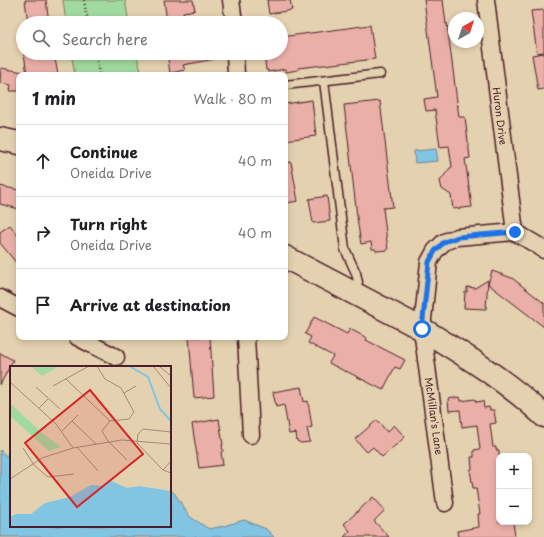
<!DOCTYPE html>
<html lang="en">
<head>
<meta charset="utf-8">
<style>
  body { margin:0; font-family:"Playpen Sans",sans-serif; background:#f6f6f6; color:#202124 }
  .controls { position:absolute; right:12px; bottom:12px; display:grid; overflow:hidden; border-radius:8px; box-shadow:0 2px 6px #0003 }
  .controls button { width:36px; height:36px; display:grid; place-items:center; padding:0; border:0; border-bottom:1px solid #e0e0e0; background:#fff; color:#202124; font:20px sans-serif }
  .compass { position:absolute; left:448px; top:12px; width:36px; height:36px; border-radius:50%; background:#fff; box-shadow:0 2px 6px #0003; rotate:39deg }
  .stop { position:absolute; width:12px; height:12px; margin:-9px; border:3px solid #1a73e8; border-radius:50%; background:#fff }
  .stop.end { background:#1a73e8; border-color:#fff; box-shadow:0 1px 4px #0008 }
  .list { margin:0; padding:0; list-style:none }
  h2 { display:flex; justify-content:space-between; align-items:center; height:52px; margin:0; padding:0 16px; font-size:17px }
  h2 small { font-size:13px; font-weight:400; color:#757577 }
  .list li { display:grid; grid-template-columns:26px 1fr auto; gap:12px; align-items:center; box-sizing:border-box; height:72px; padding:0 16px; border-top:1px solid #e0e0e0 }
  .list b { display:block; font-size:15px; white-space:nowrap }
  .list p { margin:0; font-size:13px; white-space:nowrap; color:#757577 }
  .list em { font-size:13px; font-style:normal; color:#757577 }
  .icon { flex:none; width:22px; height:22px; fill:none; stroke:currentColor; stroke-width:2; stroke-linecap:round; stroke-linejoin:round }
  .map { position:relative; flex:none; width:544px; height:537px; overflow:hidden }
  .search { position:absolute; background:#fff; box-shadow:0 2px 6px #0003; left:16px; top:16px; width:272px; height:44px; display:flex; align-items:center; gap:10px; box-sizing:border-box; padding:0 14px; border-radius:22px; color:#757577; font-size:15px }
  .panel { position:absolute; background:#fff; box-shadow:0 2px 6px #0003; left:16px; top:72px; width:272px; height:268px; border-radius:8px }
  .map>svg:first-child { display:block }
</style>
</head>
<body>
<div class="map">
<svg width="544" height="537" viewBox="0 0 544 537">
  <rect width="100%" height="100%" fill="#e4d1af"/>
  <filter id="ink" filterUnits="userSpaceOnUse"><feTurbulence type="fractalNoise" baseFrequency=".025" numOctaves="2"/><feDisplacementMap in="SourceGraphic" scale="8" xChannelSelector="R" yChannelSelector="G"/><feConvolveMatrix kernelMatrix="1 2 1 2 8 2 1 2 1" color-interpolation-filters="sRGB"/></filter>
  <g filter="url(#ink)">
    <g fill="#a1da9f" stroke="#767c65">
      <polygon points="63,0 125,0 129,23 66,23"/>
      <polygon points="71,53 136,53 142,75 75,75"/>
    </g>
    <g fill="#82c5e3" stroke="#6c8399">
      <polygon points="436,149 438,161 415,163 414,151"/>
      <polygon points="0,450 5,455 11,456 11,526 170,526 170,490 175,494 190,517 209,529 224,526 244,520 266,529 274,537 0,537"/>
    </g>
    <g fill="#eab0a7" stroke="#4a1f2b">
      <polygon points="25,0 46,0 49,23 28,23"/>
      <polygon points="164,0 193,0 195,10 183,12 185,19 167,22"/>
      <polygon points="267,0 290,0 292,10 269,14"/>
      <polygon points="424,0 443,0 446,24 447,23 459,117 465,117 470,158 465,159 472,207 453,209 451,195 442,189 440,181 450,168 452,167 449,146 440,147 435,110 426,111 424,99 437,97"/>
      <polygon points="544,10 544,52 537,53 531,11"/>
      <polygon points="370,25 375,59 298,68 298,70 286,72 286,69 268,72 268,70 266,70 264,53 281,53 281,37"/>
      <polygon points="24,53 54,53 58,75 27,75"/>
      <polygon points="167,53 215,53 215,59 183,65 185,70 170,73"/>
      <polygon points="544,53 544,89 538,90 532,55"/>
      <polygon points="1,68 23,72 23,75 19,75 19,91 10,91 11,85 0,83"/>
      <polygon points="312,100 316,136 285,140 285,104"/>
      <polygon points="380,101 393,207 383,208 388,250 376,251 375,249 372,249 371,242 361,244 358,225 344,105"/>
      <polygon points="291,162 298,201 287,203 285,195 285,163"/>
      <polygon points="0,186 19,190 19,209 0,204"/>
      <polygon points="327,196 330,221 313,223 309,199"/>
      <polygon points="10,225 19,237 19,266 0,243 0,232"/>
      <polygon points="492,271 512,278 544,303 544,327 488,284"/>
      <polygon points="488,280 486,309 464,308 465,292 467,292 467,287 475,288"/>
      <polygon points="314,317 347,334 350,329 367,338 366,340 405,360 400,369 395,367 383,390 346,371 346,372 329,363 333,356 308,343 311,337 305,334"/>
      <polygon points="189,337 210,337 214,396 194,398"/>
      <polygon points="0,353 13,360 0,385"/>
      <polygon points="301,387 304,402 308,401 312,427 307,428 310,442 301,443 297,441 296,433 289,434 284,405 276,407 273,392"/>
      <polygon points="460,397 461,401 475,399 476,402 483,401 484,408 489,407 490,410 494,410 496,423 490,424 493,447 496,447 496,450 499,450 499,522 513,522 515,537 458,537 457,531 479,527 478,514 480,514 476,488 473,488 470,470 472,469 471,457 474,457 474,450 480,449 477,425 462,427 460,410 449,411 448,399"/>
      <polygon points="219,419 223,445 222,445 223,451 221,452 223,465 199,468 192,424"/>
      <polygon points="377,420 387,432 394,425 405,437 382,457 373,447 367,452 355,439"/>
      <polygon points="373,497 385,510 374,521 389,537 344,537 350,531 344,524"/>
    </g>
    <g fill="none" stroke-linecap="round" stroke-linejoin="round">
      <g stroke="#4a1f2b" stroke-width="11">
        <g id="lane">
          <polyline points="324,81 345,249 356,273 358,282 354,293"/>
          <polyline points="285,85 380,74"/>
        </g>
      </g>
      <g stroke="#4a1f2b" stroke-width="19">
        <g id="street">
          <polyline points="231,0 234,23"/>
          <polyline points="486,0 515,232"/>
          <polyline points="235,53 236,75"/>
          <polyline points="0,298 19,308"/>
          <polyline points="77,337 116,357"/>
          <polyline points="246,337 251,435"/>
          <polyline points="445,503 422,329 429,262 435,251 444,242 457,237 515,232 537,245 544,250"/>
        </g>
      </g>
      <g stroke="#4a1f2b" stroke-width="25">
        <g id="primary">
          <polyline points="0,139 19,143"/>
          <path d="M285 257 422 329C465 355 508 382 544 416"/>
        </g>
      </g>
      <g stroke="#4a1f2b" stroke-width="2.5" stroke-dasharray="1 3" stroke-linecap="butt">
        <polyline points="84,0 86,13 89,23"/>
        <polyline points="96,53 99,75"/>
      </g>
      <use href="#lane" stroke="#e4d1af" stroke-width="8"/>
      <use href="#street" stroke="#e4d1af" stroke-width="16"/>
      <use href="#primary" stroke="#e4d1af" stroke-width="22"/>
    </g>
  </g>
  <g fill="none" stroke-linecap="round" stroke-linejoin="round" filter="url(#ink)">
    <polyline stroke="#1a73e8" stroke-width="5" points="422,329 429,262 435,251 444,242 458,237 515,232"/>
  </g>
  <g text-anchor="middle" stroke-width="4" stroke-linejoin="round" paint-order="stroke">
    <g font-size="10" fill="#4a1f2b" stroke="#e4d1af">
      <text transform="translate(500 116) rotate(83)" y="4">Huron Drive</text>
      <text transform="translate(434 416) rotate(82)" y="4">McMillan's Lane</text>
    </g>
  </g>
  <g transform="translate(10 366)">
    <rect width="161" height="161" fill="#e4d1af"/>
    <path d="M21 0H49L32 10ZM0 37 33 68 51 81 39 85 0 50Z" fill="#a1da9f"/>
    <path d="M99 114 117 122 129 120 161 125V161H0V151L6 148H21L35 137 60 131 81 119 92 120Z" fill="#82c5e3"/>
    <path fill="none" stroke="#82c5e3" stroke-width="2" d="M119 0 138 11 150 43 161 55"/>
    <path fill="none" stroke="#a68a7a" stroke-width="1" d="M87 0 95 13 111 22 124 46 119 53 100 55 92 65 98 75 117 94M143 0 161 22M149 0 161 10M56 13 100 55M0 16 46 58 63 82M43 20 79 0M26 21 50 43M114 27 126 20M29 42 38 33M62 55 86 78M52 65 68 49M161 66 133 63 128 68 127 77 153 104 161 107M67 81 88 105M13 82 24 99 38 111 64 108M153 104 161 95M0 113 32 92 63 82 112 74 161 78"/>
    <path fill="#d62828" fill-opacity="0.15" stroke="#d62828" stroke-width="2" d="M80 24 133 88 67 141 15 77Z"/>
    <rect width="161" height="161" fill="none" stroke="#4a1f2b" stroke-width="2"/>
  </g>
</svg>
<div class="controls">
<button>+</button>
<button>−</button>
</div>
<svg class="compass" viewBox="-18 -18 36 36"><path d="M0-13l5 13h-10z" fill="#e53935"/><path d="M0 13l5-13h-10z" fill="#757577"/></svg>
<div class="stop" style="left:422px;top:329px"></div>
<div class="stop end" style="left:515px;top:232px"></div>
<div class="search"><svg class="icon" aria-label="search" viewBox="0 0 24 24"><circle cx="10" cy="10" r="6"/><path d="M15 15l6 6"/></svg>Search here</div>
<section class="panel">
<h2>1 min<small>Walk · 80 m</small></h2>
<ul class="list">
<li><svg class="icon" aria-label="ahead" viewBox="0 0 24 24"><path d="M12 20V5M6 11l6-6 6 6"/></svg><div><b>Continue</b><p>Oneida Drive</p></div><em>40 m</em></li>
<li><svg class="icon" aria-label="right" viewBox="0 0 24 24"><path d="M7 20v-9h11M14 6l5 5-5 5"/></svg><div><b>Turn right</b><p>Oneida Drive</p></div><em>40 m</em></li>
<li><svg class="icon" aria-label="arrive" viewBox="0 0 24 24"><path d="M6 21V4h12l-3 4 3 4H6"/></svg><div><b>Arrive at destination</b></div></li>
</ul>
</section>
</div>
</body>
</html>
